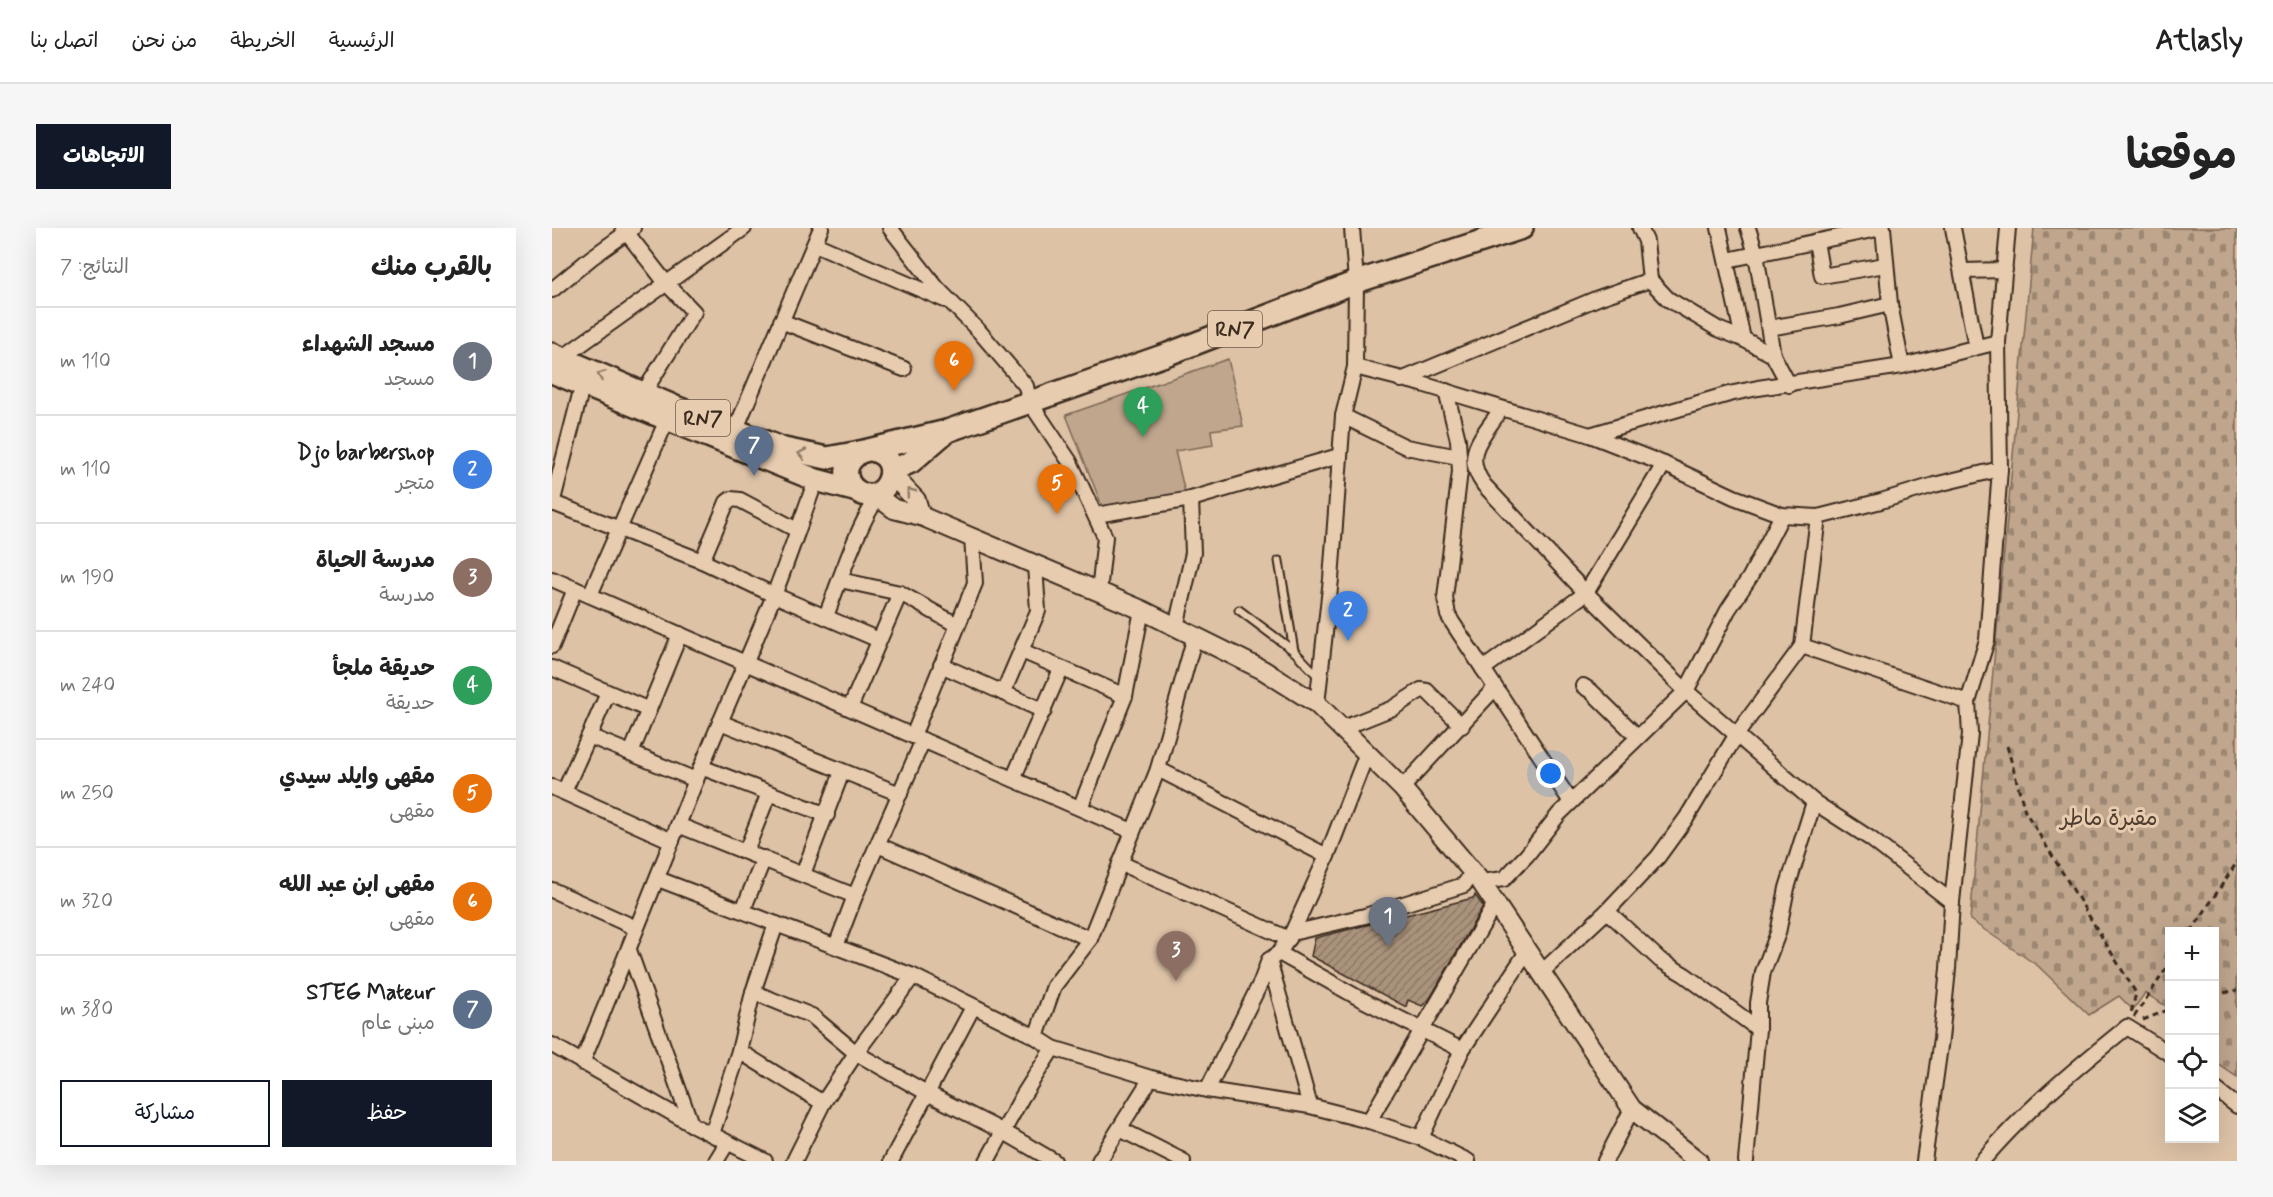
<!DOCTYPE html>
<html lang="ar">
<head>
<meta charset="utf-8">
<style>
  body { margin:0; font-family:Mynerve,"Playpen Sans Arabic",sans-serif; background:#f6f6f6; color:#222; direction:rtl }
  .controls { position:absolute; right:18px; bottom:18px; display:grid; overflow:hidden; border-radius:0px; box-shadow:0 6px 24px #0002 }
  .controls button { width:54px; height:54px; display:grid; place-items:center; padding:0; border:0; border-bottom:2px solid #e0e0e0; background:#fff; color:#222; font:30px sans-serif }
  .you { position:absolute; left:999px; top:546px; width:21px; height:21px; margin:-15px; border:4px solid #fff; border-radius:50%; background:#1a73e8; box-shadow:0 0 0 9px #1a73e833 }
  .badge { display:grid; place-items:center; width:39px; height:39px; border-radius:50%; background:#111827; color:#fff; font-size:20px; font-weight:700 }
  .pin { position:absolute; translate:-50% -50px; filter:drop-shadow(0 2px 3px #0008) }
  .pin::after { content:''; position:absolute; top:32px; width:21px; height:18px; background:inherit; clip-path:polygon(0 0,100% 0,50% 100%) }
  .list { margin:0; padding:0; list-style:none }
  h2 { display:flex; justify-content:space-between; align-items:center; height:78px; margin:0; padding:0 24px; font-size:26px }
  h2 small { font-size:20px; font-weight:400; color:#767676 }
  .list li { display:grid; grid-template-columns:39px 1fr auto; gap:18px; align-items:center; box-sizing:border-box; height:108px; padding:0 24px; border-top:2px solid #e0e0e0 }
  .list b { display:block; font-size:22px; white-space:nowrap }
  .list p { margin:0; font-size:20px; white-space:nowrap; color:#767676 }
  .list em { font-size:20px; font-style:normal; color:#767676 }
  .actions { display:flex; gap:12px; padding:18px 24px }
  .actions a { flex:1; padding:14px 0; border:2px solid #111827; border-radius:0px; text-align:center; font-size:21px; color:#111827 }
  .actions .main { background:#111827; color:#fff }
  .icon { flex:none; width:33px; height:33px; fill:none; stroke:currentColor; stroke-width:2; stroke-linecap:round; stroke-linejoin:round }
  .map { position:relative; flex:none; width:1685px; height:933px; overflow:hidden; direction:ltr; border-radius:0px }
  header { display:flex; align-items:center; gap:36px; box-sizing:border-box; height:84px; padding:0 30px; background:#fff; border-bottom:2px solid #e0e0e0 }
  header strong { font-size:28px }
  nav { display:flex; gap:33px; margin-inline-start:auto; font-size:21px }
  .intro { display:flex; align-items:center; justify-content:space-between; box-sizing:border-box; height:144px; padding:0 36px }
  h1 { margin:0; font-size:42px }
  .button { padding:15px 27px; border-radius:0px; background:#111827; color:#fff; font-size:21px; font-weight:700 }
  main { display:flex; gap:36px; padding:0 36px }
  aside { flex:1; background:#fff; border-radius:0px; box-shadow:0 6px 24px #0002 }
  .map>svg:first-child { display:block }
</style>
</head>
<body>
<header>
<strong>Atlasly</strong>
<nav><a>الرئيسية</a><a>الخريطة</a><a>من نحن</a><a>اتصل بنا</a></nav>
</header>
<div class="intro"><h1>موقعنا</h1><a class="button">الاتجاهات</a></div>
<main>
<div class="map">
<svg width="1685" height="933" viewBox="0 0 1685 933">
  <defs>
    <pattern id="cemetery-stones" width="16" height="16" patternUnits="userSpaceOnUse" patternTransform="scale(1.5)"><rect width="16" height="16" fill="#bfa68d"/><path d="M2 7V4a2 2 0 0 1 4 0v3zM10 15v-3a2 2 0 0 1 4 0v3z" fill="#9c8773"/></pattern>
    <pattern id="building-hatch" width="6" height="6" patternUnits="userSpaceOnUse" patternTransform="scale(1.5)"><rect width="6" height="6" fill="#aa937c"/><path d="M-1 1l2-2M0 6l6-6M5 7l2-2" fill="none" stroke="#8c7865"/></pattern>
  </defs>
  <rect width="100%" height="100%" fill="#ddc2a6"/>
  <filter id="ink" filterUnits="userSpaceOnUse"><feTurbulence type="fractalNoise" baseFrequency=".0167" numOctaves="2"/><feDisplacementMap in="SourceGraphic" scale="12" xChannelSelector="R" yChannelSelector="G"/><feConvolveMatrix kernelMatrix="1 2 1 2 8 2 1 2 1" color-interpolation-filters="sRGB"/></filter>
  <g filter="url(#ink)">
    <polygon fill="url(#cemetery-stones)" stroke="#7d6856" stroke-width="1.5" points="1482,0 1685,0 1685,849 1663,834 1662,704 1618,704 1617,780 1593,765 1581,782 1567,768 1537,787 1486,738 1418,692"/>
    <polygon fill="#bfa68d" stroke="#7d6856" stroke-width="1.5" points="676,131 691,198 659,202 661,217 623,223 633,265 550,278 514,187"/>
    <polygon fill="url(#building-hatch)" stroke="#3b2a1e" stroke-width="1.5" points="923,667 931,678 877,772 870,778 856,772 854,779 759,728 763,710 921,670"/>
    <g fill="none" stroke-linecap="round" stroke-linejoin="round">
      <g stroke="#3b2a1e" stroke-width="11">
        <g id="lane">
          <polyline points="727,333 742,423"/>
          <polyline points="687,382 742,423 766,448"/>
        </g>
      </g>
      <g stroke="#3b2a1e" stroke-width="18">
        <g id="street">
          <polyline points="71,0 114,55 142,84 87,172"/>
          <polyline points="338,0 385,60 427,103 474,158 477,173 518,234 553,309 547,364"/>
          <polyline points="1088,0 1094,13 1098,52 1116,71 1166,101 1191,111 1221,127 1237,157"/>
          <polyline points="1167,0 1191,111"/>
          <polyline points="1196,0 1204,26 1221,127"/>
          <polyline points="1331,0 1338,76 1350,138"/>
          <polyline points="1401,0 1424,119"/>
          <polyline points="1264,13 1270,48 1333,37"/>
          <polyline points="263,16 393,72"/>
          <polyline points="1175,32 1330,0"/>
          <polyline points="1410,43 1453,42"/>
          <polyline points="0,62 39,30 81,0"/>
          <polyline points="229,93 352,141"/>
          <polyline points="1217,100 1287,88 1338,76"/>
          <polyline points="10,130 192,0"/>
          <polyline points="803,139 870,156 1038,207 1112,236 1182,269 1230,287 1266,289 1329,273 1382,257 1448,241"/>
          <polyline points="849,152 1046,70 1098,52"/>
          <polyline points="894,163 906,212 908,243 893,370 896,387 900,394 1019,574"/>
          <path d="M949 181C931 209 909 225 932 257L1034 365 1134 463 1262 574 1319 611 1400 674"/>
          <polyline points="791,188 854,219 907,229"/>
          <polyline points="183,203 269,0"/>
          <polyline points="1038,207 1177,166 1206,160 1350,138 1446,114"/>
          <polyline points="1,275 150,333 222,367 327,412"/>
          <polyline points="0,276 31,155"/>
          <polyline points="544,287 639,271 787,228"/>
          <polyline points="150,333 175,274 179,271 188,272 245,302"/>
          <polyline points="0,351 580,603"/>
          <polyline points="288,352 348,365 405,397"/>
          <polyline points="38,367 118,185"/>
          <path d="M274 388C283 366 311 281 327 271"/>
          <polyline points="624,399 641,325 639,271"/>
          <polyline points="0,418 23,361"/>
          <polyline points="1250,418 1416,474"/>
          <polyline points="470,423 573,468"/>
          <polyline points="389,437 492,483"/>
          <polyline points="0,440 97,482"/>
          <polyline points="931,441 1034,365 1112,236"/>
          <polyline points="1031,458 1039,463 1086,509"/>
          <polyline points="451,465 486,383 483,337"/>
          <polyline points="765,476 779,351 791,188 803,139 804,54 800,0"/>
          <polyline points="298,480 348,365"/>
          <polyline points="168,494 348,566"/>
          <polyline points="791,500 841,480 869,462 875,463 910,498"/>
          <polyline points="37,508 144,552"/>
          <polyline points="361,508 423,355 420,310"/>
          <polyline points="79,525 128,406"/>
          <polyline points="149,539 275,587"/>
          <polyline points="606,541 775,628"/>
          <polyline points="461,551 509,441"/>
          <polyline points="0,559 120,613"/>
          <polyline points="850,560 943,460"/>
          <polyline points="12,564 56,465"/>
          <polyline points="528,580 573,468 590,382"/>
          <polyline points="126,597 303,668"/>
          <polyline points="326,617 538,711"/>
          <polyline points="194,623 217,565"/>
          <polyline points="568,635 737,711"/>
          <polyline points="251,646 290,544"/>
          <polyline points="106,651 361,748 484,809 501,820 599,850 655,862 758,878 817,893 869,910 916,933"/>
          <polyline points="929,654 952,651 975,627 1007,586 1134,463 1176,382 1198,349 1230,287"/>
          <polyline points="0,662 84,700"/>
          <polyline points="191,682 212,630"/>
          <polyline points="1055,683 1108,732 1133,747 1206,801"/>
          <polyline points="740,705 813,688 912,657 921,643"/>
          <polyline points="284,718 303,668 371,512"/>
          <polyline points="77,722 139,896"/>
          <polyline points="727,725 805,769 910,822"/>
          <polyline points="717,732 758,878"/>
          <polyline points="991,743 1055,683 1106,629 1135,589 1185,506 1250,418 1266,289"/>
          <polyline points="201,764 260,788 304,825 375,865 452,904 502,933"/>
          <polyline points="484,809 502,758 538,711 606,541 643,408"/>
          <polyline points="0,817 139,896 213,933"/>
          <polyline points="187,823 271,875"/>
          <path d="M30 835C69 741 106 647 144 552 169 490 197 429 222 367 237 329 250 290 264 252"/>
          <polyline points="1662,860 1685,878"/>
          <polyline points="655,862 709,754 717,732 727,725 740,705 775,628 815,525"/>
          <polyline points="817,893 944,674"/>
          <polyline points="568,901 631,933"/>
          <polyline points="160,906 187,823 201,764 224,696"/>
          <polyline points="869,910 910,822 976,722"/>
          <polyline points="164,933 175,915"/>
          <polyline points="242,933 271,875 304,825 361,748"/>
          <polyline points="339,933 421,779"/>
          <polyline points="435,933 470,869 501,820"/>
          <polyline points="547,933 599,850"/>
          <polyline points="1053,933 1080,881"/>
          <polyline points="1194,933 1206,801 1206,775 1211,744 1226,705 1235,660 1262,574"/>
          <polyline points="1372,933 1389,811 1396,741 1400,674 1418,506 1416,474 1435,412 1448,241 1446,114 1456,0"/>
          <path d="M1430 933C1473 882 1524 840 1575 799L1618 826"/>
        </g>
      </g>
      <g stroke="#3b2a1e" stroke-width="22">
        <g id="secondary">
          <polyline points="339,246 364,272 369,288"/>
          <polyline points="323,267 342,281 369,288 590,382 711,442 765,476 850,560 929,654 1080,881 1146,933"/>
        </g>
      </g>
      <g stroke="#3b2a1e" stroke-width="26">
        <g id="primary">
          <polyline points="0,126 121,178 232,221 275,230 308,224"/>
          <polyline points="0,144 264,252 302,262"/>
          <path d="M319 222C357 230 333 282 305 263 300 260 296 254 295 248 293 237 300 230 308 224L395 203 616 126 804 54 970 0"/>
          <polyline points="339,243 359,234 395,203"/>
        </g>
      </g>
      <g stroke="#3b2a1e" stroke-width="3" stroke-dasharray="6 4.5" stroke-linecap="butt">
        <polyline points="1455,518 1473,583 1584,765 1579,785"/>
        <polyline points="1639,704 1685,634"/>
        <polyline points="1662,767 1685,762"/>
        <polyline points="1582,789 1618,735"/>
        <polyline points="1591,792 1618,781"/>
      </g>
      <use href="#lane" stroke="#e7ccaf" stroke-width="7"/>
      <use href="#street" stroke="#e7ccaf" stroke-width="14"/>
      <use href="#secondary" stroke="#e7ccaf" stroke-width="18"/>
      <use href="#primary" stroke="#e7ccaf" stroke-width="21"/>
    </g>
    <defs><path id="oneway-chevron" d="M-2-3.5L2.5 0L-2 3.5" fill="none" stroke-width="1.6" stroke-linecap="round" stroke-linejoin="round" transform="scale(1.5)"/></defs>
    <g stroke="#917b66">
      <use href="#oneway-chevron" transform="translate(49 147) rotate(-157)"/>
      <use href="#oneway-chevron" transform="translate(250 226) rotate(-169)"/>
      <use href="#oneway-chevron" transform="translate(358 264) rotate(-129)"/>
    </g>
  </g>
  <g text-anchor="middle" stroke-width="6" stroke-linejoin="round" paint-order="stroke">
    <g fill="#e7ccaf" stroke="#6f5b4a" stroke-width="1.5">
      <rect x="656" y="83" width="54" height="36" rx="4.5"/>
      <rect x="124" y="172" width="54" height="36" rx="4.5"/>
    </g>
    <g font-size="21" font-weight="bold" fill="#3b2a1e">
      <text x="683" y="108">RN7</text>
      <text x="151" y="197">RN7</text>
    </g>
    <g font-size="22" fill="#4f3d2f" stroke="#e7ccaf">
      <text x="1557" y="597">مقبرة ماطر</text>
    </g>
  </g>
</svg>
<div class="controls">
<button>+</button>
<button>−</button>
<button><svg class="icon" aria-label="locate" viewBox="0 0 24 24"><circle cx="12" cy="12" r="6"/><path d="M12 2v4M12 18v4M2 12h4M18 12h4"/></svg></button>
<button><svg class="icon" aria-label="layers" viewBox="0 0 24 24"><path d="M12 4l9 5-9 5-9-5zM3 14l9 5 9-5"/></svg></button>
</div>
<div class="you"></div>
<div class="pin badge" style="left:836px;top:719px;background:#6b7280">1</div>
<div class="pin badge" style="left:796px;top:413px;background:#3f7fe0">2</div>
<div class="pin badge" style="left:624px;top:753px;background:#8d6e63">3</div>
<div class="pin badge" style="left:591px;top:209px;background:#2e9e5b">4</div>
<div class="pin badge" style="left:505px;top:286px;background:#e8710a">5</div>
<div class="pin badge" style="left:402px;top:163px;background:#e8710a">6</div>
<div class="pin badge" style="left:202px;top:248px;background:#5c6f8a">7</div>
</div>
<aside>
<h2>بالقرب منك<small>النتائج: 7</small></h2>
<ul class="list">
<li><span class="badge" style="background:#6b7280">1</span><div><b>مسجد الشهداء</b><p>مسجد</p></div><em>110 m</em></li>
<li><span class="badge" style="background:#3f7fe0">2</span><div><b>Djo barbershop</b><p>متجر</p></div><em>110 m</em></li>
<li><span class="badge" style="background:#8d6e63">3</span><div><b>مدرسة الحياة</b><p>مدرسة</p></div><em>190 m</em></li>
<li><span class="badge" style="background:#2e9e5b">4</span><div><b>حديقة ملجأ</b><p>حديقة</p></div><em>240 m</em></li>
<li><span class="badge" style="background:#e8710a">5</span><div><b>مقهى وايلد سيدي</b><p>مقهى</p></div><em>250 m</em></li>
<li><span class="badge" style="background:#e8710a">6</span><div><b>مقهى ابن عبد الله</b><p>مقهى</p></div><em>320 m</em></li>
<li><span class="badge" style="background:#5c6f8a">7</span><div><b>STEG Mateur</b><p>مبنى عام</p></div><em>380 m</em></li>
</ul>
<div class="actions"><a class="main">حفظ</a><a>مشاركة</a></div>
</aside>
</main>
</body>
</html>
